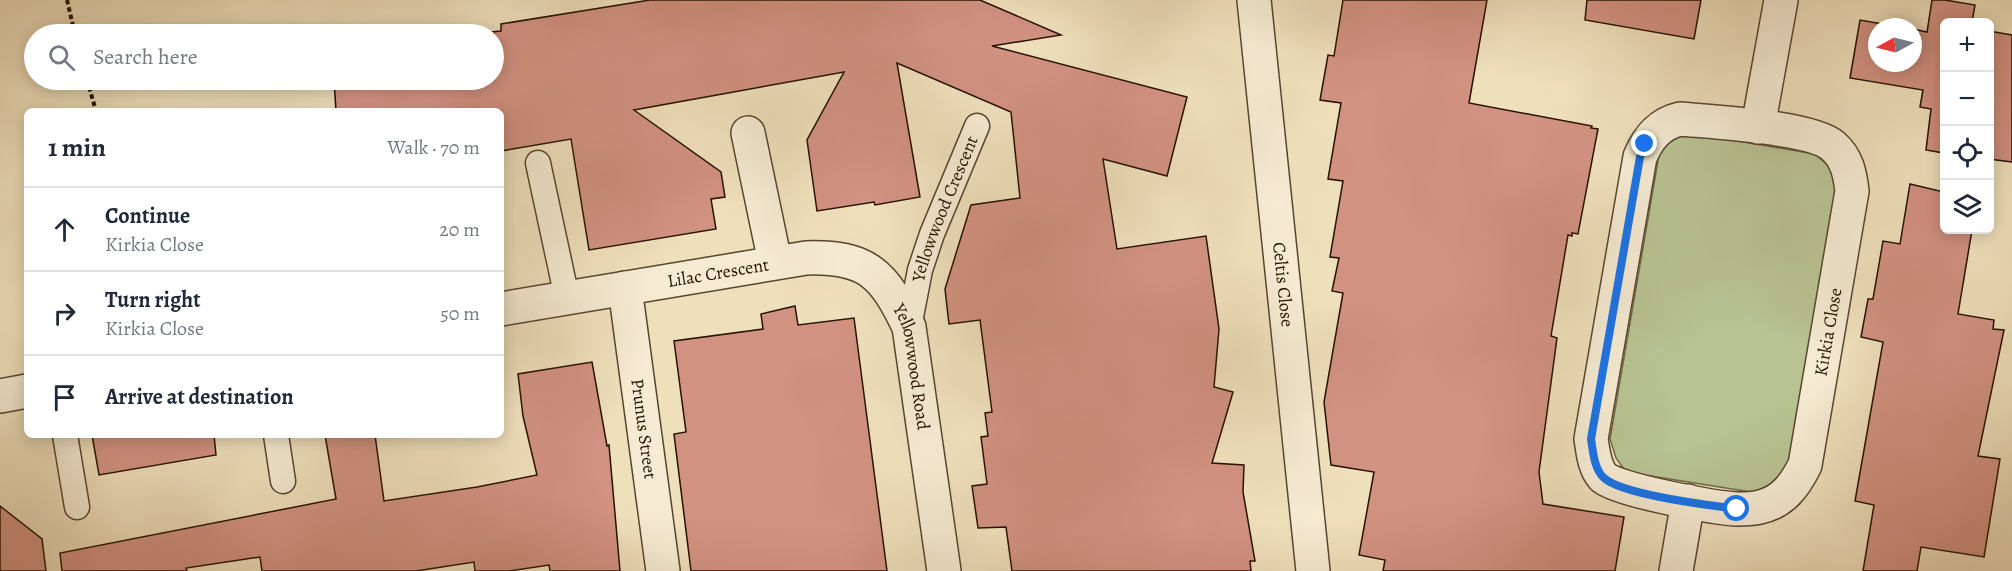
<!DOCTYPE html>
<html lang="en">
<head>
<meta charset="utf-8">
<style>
  body { margin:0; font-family:Alegreya,serif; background:#f6f6f7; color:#1f2937 }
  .controls { position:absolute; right:18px; top:18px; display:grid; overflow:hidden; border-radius:9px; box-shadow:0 3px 15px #0003 }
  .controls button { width:54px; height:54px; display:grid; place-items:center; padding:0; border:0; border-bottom:2px solid #e0e1e3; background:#fff; color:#1f2937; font:30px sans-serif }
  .compass { position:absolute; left:1868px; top:18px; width:54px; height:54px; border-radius:50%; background:#fff; box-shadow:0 3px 15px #0003; rotate:263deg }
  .stop { position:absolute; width:18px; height:18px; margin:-14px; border:4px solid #1a73e8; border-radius:50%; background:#fff }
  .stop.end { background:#1a73e8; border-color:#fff; box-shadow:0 2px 6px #0008 }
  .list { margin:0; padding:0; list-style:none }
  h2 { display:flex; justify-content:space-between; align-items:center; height:78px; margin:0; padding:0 24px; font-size:26px }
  h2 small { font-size:20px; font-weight:400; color:#747a83 }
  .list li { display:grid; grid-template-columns:39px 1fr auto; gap:18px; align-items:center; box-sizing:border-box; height:84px; padding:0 24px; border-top:2px solid #e0e1e3 }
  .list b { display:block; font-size:22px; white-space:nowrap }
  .list p { margin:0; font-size:20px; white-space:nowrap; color:#747a83 }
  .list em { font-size:20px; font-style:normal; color:#747a83 }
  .icon { flex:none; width:33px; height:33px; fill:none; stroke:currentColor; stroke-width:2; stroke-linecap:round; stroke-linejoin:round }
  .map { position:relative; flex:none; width:2012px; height:571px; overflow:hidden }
  .search { position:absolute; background:#fff; box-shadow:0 3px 15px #0003; left:24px; top:24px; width:480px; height:66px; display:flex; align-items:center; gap:15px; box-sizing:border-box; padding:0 21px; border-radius:33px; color:#747a83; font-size:22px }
  .panel { position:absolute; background:#fff; box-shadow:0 3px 15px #0003; left:24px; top:108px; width:480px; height:330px; border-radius:9px }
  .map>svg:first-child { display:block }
</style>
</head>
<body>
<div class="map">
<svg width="2012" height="571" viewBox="0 0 2012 571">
  <rect width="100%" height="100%" fill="#efe0bc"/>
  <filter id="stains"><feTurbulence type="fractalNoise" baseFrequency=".00333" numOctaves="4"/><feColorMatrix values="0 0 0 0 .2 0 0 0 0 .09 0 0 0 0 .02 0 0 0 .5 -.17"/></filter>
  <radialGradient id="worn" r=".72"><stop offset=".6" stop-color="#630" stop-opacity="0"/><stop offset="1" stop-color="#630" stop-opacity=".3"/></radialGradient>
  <polygon fill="#b8c292" stroke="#6f6a4a" stroke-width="1.5" points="1684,132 1815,154 1832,169 1839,187 1789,468 1778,485 1757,493 1626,472 1616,458 1610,439 1659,155 1671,140"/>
  <g fill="#d29282" stroke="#261102" stroke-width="1.5">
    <polygon points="650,0 980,0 1061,35 992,46 1187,97 1167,176 1103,159 1117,249 1206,236 1219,329 1214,387 1233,392 1212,463 1244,465 1243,492 1255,561 1250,561 1251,571 1012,571 1006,527 978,528 972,486 987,484 981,437 988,436 985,413 992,412 980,320 949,324 945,289 971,205 1020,198 1011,112 897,63 920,197 875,205 874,202 817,211 807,140 844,72 634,110 721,172 725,197 711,199 716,229 589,250 571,139 501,151 501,111 336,111 334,80 494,80 494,34 470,34 501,31 501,24"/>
    <polygon points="1343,0 1487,0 1469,103 1592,126 1591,128 1598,129 1578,234 1572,233 1572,236 1568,235 1551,336 1557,338 1539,472 1543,504 1624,517 1615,571 1383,571 1385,560 1359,555 1374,472 1331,465 1324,402 1343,293 1332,291 1339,258 1330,257 1343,181 1328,179 1341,103 1320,100 1328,55 1334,56"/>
    <polygon points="1587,0 1701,0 1694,39 1585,20"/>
    <polygon points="1932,0 1945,0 1975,5 1972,22 1944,22 1944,153 1926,150 1931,109 1920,107 1923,90 1850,78 1860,20 1900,27 1877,27 1877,63 1913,63 1913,29 1927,32"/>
    <polygon points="1989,31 2012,35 2012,162 1989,159"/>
    <polygon points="1910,184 1944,192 1944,230 1972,230 1958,314 1994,320 1993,329 2004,330 1978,456 2000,459 1984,557 1921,547 1917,571 1863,571 1874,505 1855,501 1883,342 1861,337 1868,299 1873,299 1883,241 1900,244"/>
    <polygon points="795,306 798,325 854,318 887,571 691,571 674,434 686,432 674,341 763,329 761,314"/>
    <polygon points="592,362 607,446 609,445 620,571 550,571 549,565 509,571 475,571 474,562 416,571 262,571 260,557 186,568 187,571 62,571 60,553 336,499 325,435 375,435 384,501 477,487 537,475 523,416 518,374"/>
    <polygon points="92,435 214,435 216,455 99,475"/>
    <polygon points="0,506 42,539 46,571 0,571"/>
  </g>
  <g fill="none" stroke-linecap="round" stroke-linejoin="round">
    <g stroke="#584530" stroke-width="27">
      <g id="service">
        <polyline points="538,163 567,298"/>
        <path id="s1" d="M909 327 920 270 932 234 977 126"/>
        <polyline points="65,435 77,507"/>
        <polyline points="276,435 283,481"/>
      </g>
    </g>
    <g stroke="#584530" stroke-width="36">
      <g id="minor">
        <path id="s2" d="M1254 0 1313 571"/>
        <path d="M1680 119C1712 122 1811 127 1833 146 1847 158 1850 174 1852 191L1805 465C1795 485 1783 502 1760 507 1753 509 1744 509 1737 509 1716 508 1616 490 1603 477 1594 467 1593 451 1591 439L1640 157C1648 138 1659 124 1680 119Z"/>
        <polyline points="1758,127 1781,0"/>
        <polyline points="748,133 775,262"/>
        <path id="s3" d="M625 288 663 571"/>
        <path id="s4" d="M501 309 806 258C867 256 884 274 909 327L944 571"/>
        <polyline points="0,396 27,391"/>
        <polyline points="1676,571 1688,501"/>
      </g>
    </g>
    <g stroke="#261102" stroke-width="4" stroke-dasharray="4.5 3" stroke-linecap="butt">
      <polyline points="67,0 75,34"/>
      <polyline points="87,80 96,111"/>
    </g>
    <use href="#service" stroke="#f5ebd3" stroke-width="24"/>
    <use href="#minor" stroke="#f5ebd3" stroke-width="33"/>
  </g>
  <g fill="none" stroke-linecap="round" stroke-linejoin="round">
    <path stroke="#1a73e8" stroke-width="8" d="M1645 144 1640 157 1591 439C1593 451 1594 469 1604 478 1623 495 1709 505 1737 509"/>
  </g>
  <g text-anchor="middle" stroke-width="5" stroke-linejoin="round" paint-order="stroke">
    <g font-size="18" fill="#261102" stroke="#f5ebd3">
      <text dy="6" stroke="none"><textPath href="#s1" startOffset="124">Yellowwood Crescent</textPath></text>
      <text dy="6" stroke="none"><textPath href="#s4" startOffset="220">Lilac Crescent</textPath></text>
      <text dy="6" stroke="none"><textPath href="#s2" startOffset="286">Celtis Close</textPath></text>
      <text transform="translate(1828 332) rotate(-80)" y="6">Kirkia Close</text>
      <text dy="6" stroke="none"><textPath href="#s4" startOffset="484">Yellowwood Road</textPath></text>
      <text dy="6" stroke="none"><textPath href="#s3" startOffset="142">Prunus Street</textPath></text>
    </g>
  </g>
  <rect width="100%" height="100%" filter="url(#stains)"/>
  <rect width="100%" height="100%" fill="url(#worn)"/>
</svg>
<div class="controls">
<button>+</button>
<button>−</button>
<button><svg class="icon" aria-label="locate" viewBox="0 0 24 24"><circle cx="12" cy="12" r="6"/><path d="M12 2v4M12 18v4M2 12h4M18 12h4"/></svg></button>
<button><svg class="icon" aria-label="layers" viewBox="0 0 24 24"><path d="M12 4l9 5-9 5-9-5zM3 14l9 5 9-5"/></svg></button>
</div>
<svg class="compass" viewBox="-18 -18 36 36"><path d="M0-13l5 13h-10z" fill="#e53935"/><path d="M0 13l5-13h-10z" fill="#747a83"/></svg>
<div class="stop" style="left:1737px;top:509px"></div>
<div class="stop end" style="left:1645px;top:144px"></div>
<div class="search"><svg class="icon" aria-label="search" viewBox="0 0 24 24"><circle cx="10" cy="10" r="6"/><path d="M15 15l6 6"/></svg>Search here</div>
<section class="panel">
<h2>1 min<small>Walk · 70 m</small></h2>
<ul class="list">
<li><svg class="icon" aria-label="ahead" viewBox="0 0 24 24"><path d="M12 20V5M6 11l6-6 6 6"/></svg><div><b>Continue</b><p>Kirkia Close</p></div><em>20 m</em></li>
<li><svg class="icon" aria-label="right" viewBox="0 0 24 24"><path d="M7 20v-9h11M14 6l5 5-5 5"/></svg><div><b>Turn right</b><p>Kirkia Close</p></div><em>50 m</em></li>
<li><svg class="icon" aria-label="arrive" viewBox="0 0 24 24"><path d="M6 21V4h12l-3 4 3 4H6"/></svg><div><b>Arrive at destination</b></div></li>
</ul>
</section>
</div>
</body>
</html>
